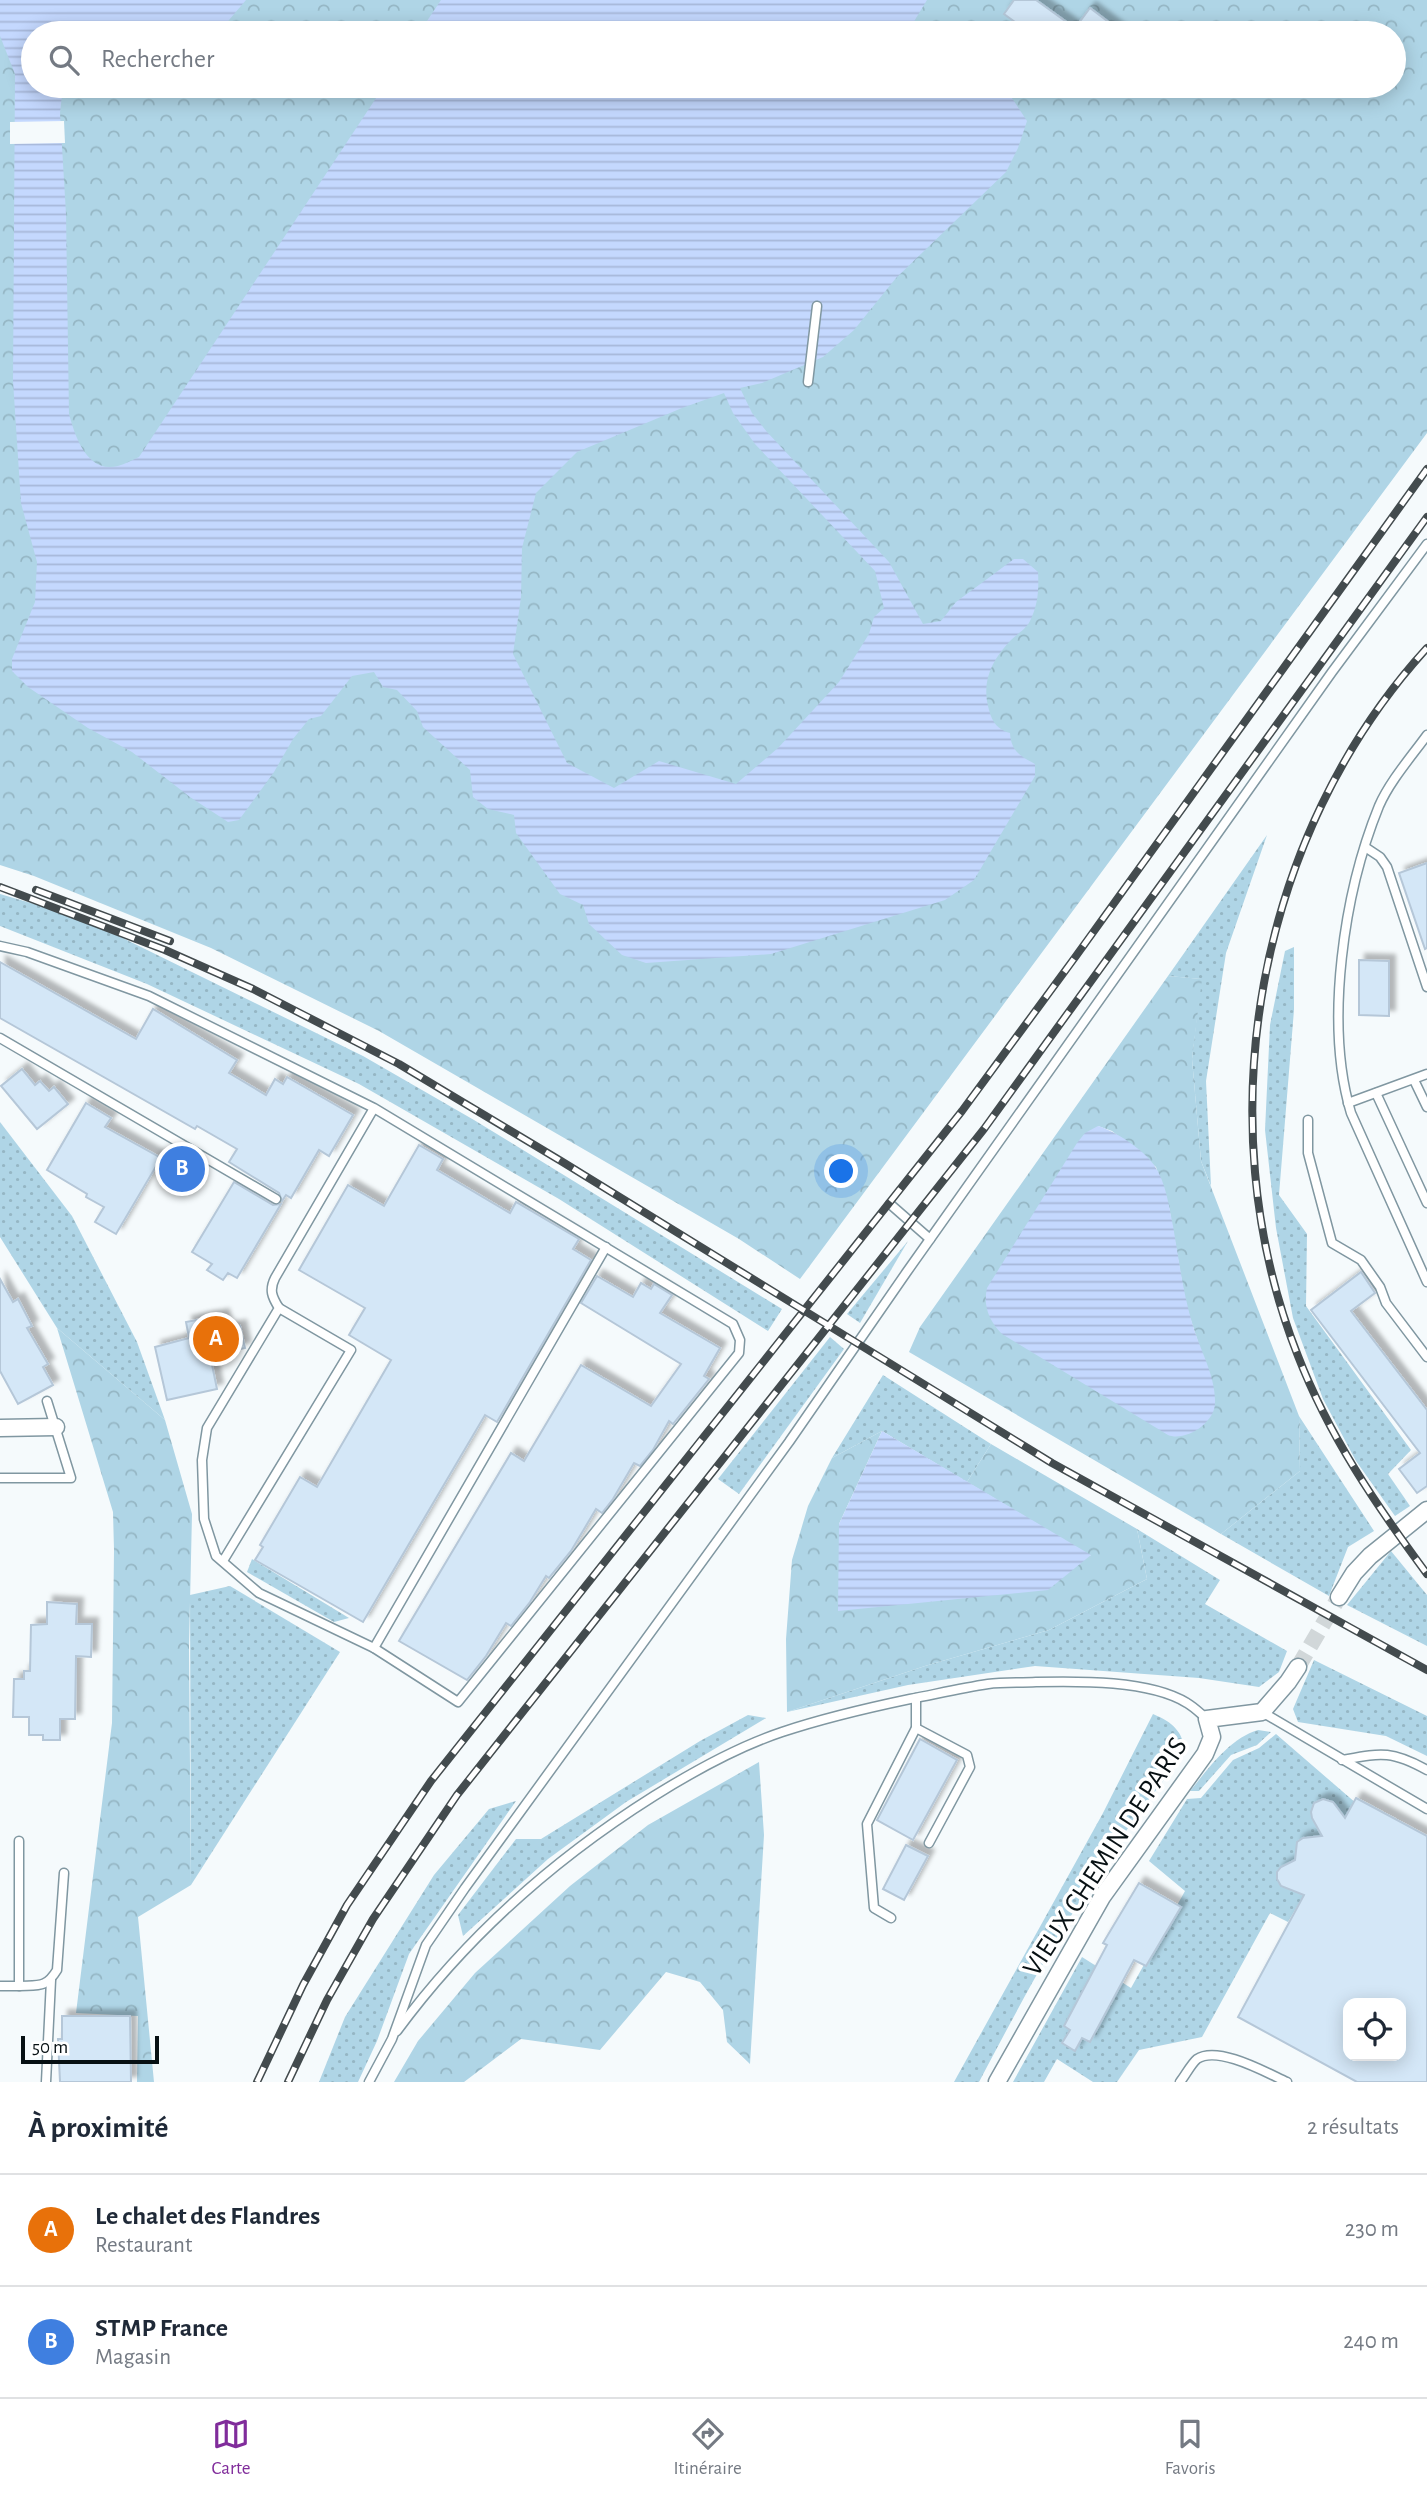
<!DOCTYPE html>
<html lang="fr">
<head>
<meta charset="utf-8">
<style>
  body { margin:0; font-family:"Alegreya Sans",sans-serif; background:#f2f2f3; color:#1f2937 }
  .controls { position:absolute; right:21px; bottom:21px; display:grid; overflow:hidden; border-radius:14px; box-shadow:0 4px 18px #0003 }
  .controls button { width:63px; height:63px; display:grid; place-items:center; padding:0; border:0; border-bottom:2px solid #e0e1e3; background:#fff; color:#1f2937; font:35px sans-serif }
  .scale { position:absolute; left:21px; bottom:18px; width:138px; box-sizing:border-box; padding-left:7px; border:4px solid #071013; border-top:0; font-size:19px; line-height:24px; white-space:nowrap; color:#071013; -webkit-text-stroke:5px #fff; paint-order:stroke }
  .you { position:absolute; left:842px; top:1172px; width:24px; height:24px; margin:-18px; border:5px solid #fff; border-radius:50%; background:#1a73e8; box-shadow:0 0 0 10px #1a73e833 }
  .badge { display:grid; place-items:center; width:46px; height:46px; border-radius:50%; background:#802c9b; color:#fff; font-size:23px; font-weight:700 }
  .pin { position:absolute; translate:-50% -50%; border:4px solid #fff; box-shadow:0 2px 7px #0006 }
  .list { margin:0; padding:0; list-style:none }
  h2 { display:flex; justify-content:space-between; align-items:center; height:91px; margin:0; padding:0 28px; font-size:30px }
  h2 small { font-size:23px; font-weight:400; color:#747a83 }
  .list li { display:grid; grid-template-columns:46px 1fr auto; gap:21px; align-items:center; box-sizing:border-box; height:112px; padding:0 28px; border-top:2px solid #e0e1e3 }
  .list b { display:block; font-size:26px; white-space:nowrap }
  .list p { margin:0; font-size:23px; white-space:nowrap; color:#747a83 }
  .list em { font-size:23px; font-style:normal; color:#747a83 }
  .icon { flex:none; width:38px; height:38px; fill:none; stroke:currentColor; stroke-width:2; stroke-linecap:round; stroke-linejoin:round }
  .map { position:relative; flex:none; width:1427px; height:2082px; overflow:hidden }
  .search { position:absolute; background:#fff; box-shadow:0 4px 18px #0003; left:21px; right:21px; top:21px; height:77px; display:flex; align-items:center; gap:18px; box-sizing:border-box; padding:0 24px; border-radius:38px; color:#747a83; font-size:26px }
  .sheet { height:315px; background:#fff }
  nav { display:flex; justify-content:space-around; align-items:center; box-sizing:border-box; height:98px; border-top:2px solid #e0e1e3; background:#fff; font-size:19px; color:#747a83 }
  nav a { display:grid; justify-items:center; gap:4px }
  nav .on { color:#802c9b }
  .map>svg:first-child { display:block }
</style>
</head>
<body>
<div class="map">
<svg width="1427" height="2082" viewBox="0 0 1427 2082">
  <defs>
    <pattern id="grass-dots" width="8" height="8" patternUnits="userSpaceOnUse" patternTransform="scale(1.75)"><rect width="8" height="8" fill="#afd5e6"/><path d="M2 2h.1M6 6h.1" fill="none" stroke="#95b6c4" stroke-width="1.8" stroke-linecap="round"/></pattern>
    <pattern id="forest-crowns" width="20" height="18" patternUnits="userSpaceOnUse" patternTransform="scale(1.75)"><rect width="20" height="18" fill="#afd5e6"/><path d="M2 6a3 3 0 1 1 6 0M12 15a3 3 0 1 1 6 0" fill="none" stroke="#95b6c4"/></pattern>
    <pattern id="water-rules" width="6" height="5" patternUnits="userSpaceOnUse" patternTransform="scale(1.75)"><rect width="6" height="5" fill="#c4d8fe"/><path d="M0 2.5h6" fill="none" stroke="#a7b8d9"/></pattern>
    <filter id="shadow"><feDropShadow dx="6" dy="-6" stdDeviation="2" flood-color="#0004"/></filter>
  </defs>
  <rect width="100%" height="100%" fill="#f5fafc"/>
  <g fill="url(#grass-dots)">
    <polygon points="1267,835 1226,953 1206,1081 1211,1186 1201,1161 1192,1059 1201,979 1168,976"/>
    <polygon points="0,894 82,918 363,1056 474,1120 782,1309 768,1331 559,1199 359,1084 147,984 0,926"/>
    <polygon points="1294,947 1294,1010 1279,1195 1307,1234 1306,1306 1411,1450 1388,1474 1410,1506 1395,1516 1356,1461 1323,1399 1293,1318 1276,1228 1265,1130 1270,1025 1285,951"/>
    <polygon points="0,1122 72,1216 137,1342 165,1420 57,1328 0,1237"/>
    <polygon points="908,1241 860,1323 847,1314"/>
    <polygon points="830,1337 844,1349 739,1494 718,1479"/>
    <polygon points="883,1375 991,1444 967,1482 882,1431 832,1458"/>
    <polygon points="1299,1416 1374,1531 1348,1547 1329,1596 1221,1534 1300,1471"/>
    <polygon points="1137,1529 1220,1580 1205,1604 1287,1651 1279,1672 1259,1687 1199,1678 1035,1666 908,1685 787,1712 925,1666 1049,1630 1147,1579"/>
    <polygon points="1391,1551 1427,1595 1427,1646 1347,1605"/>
    <polygon points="252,1559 349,1618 334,1622 247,1572"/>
    <polygon points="230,1586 340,1652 191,1885 190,1595"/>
    <polygon points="1314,1660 1427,1716 1427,1756 1386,1736 1298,1722 1293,1709"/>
    <path d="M1153 1714C1174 1723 1182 1731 1186 1753 1102 1852 1039 1968 979 2082H954L1103 1813Z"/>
    <polygon points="748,1715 766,1718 626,1802 548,1859 463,1936 458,1915 516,1839 541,1839 700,1741"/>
    <path d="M1258 1730 1271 1732 1257 1745 1231 1755 1199 1791H1190C1208 1769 1230 1738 1258 1730Z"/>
    <polygon points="1276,1734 1357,1804 1288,1922 1270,1913 1202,2037 1139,2050 1117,2082 1093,2082 1057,2059 1044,2082 1013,2082 1082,1957 1131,1988 1185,1891 1149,1861 1187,1799 1201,1798 1233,1760 1259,1748"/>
    <polygon points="516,1801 409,1954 377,2041 358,2082 319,2082 345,2017 434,1875 489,1809"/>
  </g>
  <g fill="url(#forest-crowns)" fill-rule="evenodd">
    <path d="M0 0H1427V433L800 1279 739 1239 379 1031 211 948 34 876 0 865ZM33 33H1394V86H33Z"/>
    <path d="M1168 976 1202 979 1192 1059 1201 1161 1299 1416 1300 1471 1221 1534 909 1352 920 1327ZM1098 1126 1112 1131 1156 1167 1169 1207 1186 1305 1212 1385Z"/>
    <polygon points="57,1328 165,1420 192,1514 189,1647 191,1885 138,1917 154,2082 137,2082 138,2016 76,2013 112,1723 114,1550 113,1512"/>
    <polygon points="882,1431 839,1524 1091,1556 967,1482 991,1444 1137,1529 1147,1579 1049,1630 925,1666 787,1712 786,1639 792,1560 808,1506 832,1458"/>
    <polygon points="759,1762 764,1835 750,2064 727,2042 723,2010 700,1982 666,1972 600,2050 521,2039 464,2082 394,2082 418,2041 475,1973 570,1886 648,1825"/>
  </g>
  <g fill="url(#water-rules)" fill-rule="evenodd">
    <path d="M0 0H246L218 33H33V86H63L60 113 66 214 69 414C75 436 87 474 118 466 125 464 132 460 139 457L384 86H892L893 94 970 86 1008 92 1027 121 1018 148 1006 172 896 278 854 330 823 357 762 383 740 388 752 413 767 432 889 562 923 624 941 621 956 602 1014 559H1023L1038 572C1039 590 1038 605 1030 621 1026 629 1017 634 1011 640 991 661 981 682 989 710 992 722 998 730 1010 733 1011 751 1020 756 1035 764V776L974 880 945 900 771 954 646 963 622 955 589 924 583 905 560 894 516 833 514 815 488 809 473 797 470 770 423 727 417 711 397 690 383 687 374 672 352 676 321 716 309 719 293 739 274 772 239 820 228 822 190 797 132 752 88 728 28 687 12 671V659L35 602 37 562 21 503 13 381 15 74 0 36ZM724 393 733 413 755 444 875 571 884 608 874 617 869 634 839 682 778 748 736 784 659 761 614 788 567 763 513 654 521 597 522 548 536 493 577 452 682 408Z"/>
    <polygon points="441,0 927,0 907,33 419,33"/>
    <path d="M1098 1126C1115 1131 1144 1150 1154 1165 1166 1182 1169 1207 1173 1226 1179 1260 1183 1294 1193 1326 1200 1350 1216 1377 1215 1403 1215 1423 1185 1442 1168 1435L1002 1334C989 1321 983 1306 987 1288L1077 1143 1085 1133Z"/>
    <polygon points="882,1431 1091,1555 1048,1590 838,1611 839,1524"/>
  </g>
  <polygon fill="#f5fafc" points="64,121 65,143 10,144 10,122"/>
  <g fill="#d4e7f7" stroke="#b5c7d8" stroke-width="2" fill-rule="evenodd" filter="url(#shadow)">
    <polygon points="1014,0 1036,0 1075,28 1090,8 1123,33 1030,33 1004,14"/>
    <polygon points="1427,863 1427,948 1425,949 1399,873"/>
    <polygon points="1359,960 1389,961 1389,1016 1359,1015"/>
    <polygon points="0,962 136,1039 153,1009 237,1060 229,1073 266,1095 275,1079 283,1084 287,1077 353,1115 329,1156 319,1150 291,1198 286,1195 282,1201 279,1193 229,1162 237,1149 197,1126 195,1129 0,1018"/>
    <polygon points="22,1069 35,1085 40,1081 49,1091 54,1087 68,1104 37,1129 1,1086"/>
    <polygon points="86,1103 111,1118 105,1127 161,1158 116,1234 95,1222 104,1207 86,1197 87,1194 47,1170"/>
    <polygon points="419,1145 443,1159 437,1170 510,1213 516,1202 579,1239 573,1249 591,1260 497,1422 485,1415 363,1622 255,1560 263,1547 260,1545 300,1477 317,1487 391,1360 349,1335 365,1308 299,1270 348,1185 384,1206"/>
    <polygon points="234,1182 273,1205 281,1204 237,1278 228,1273 223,1280 207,1270 212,1264 192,1252"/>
    <polygon points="1361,1272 1375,1293 1351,1311 1427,1410 1427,1486 1417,1493 1399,1469 1420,1453 1311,1310"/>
    <polygon points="597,1276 633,1297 641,1283 651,1289 654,1284 672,1295 660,1313 720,1348 704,1376 709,1379 673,1424 669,1421 653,1450 640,1466 634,1463 613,1499 602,1513 596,1509 571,1551 549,1578 546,1576 530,1602 511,1626 506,1623 486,1656 467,1680 399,1641 511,1453 524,1461 581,1365 651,1406 681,1364 581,1303"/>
    <polygon points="0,1279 13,1302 18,1299 32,1326 27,1328 48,1364 43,1367 53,1385 18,1404 0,1371"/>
    <polygon points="223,1315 226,1329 240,1326 245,1348 210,1355 217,1389 167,1400 155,1347 189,1338 186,1322"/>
    <polygon points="47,1602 77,1604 76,1624 92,1624 91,1657 76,1656 75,1719 60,1719 60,1740 43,1740 43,1735 29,1735 29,1717 13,1717 14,1679 24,1679 24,1671 30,1671 31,1625 47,1624"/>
    <polygon points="920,1739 957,1760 913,1840 877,1820"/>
    <path d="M1356 1798 1427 1836V2082H1357L1238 2017 1304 1895 1281 1886 1277 1879V1872L1281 1867 1295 1860 1297 1842 1303 1838 1322 1836 1312 1818 1311 1812 1314 1803 1323 1799 1333 1802 1345 1818ZM1348 2003H1401V2056H1348Z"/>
    <polygon points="906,1845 928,1856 904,1900 883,1889"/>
    <polygon points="1139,1883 1181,1907 1146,1966 1134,1960 1090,2042 1082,2038 1075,2051 1062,2043 1070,2030 1064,2026 1107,1945 1103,1943"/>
    <polygon points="62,2016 130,2016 131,2082 60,2082 58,2039 62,2039"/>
  </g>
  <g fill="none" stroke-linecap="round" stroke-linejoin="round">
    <polyline stroke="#d1d7d9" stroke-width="16" stroke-dasharray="16 8" stroke-linecap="butt" points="1298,1667 1339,1597"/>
    <g stroke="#8097a1" stroke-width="11">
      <g id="service">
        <polyline points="808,382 817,306"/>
        <path d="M1427 735C1411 757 1390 781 1379 806 1344 892 1324 1023 1351 1113L1427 1282"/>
        <polyline points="1365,847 1380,857 1387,867 1427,987"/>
        <path d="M0 946 27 952 149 996 374 1108 733 1324 740 1340 739 1353 458 1702 374 1648 259 1593 216 1556 204 1519 202 1460 207 1428 279 1308C272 1297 269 1290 275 1278L374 1108"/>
        <polyline points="0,1038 276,1199"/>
        <polyline points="1414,1080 1427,1107"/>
        <polyline points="1376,1093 1427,1203"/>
        <polyline points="1348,1103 1427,1074"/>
        <polyline points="1308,1120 1308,1153 1332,1243 1361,1260 1380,1287 1386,1303 1427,1357"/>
        <polyline points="890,1204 930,1239"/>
        <polyline points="1,1478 71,1478 47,1401"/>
        <polyline points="223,1561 351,1350 279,1308"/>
        <polyline points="374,1648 606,1247"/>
        <polyline points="1262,1712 1427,1809"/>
        <polyline points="916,1728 967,1755 970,1767 929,1843"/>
        <path d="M1342 1760C1381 1753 1391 1750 1427 1770"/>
        <polyline points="891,1918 874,1908 867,1824 916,1728 916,1698"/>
        <polyline points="0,1986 19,1986 19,1841"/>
        <path d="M19 1986C39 1985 46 1988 57 1970L64 1873"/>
        <path d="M397 2031C467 1936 554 1859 654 1796 694 1771 737 1747 782 1732 824 1718 867 1708 910 1699 936 1694 962 1688 988 1684 1003 1682 1020 1683 1036 1682 1078 1681 1150 1680 1187 1703 1194 1707 1201 1714 1207 1719"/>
        <polyline points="46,2082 51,1980"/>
        <polyline points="369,2082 392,2039 426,1945 465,1888 789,1442 906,1273 1332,672 1427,544"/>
        <path d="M1180 2082C1185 2076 1191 2064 1197 2059 1218 2045 1267 2073 1287 2082"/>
      </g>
    </g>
    <g stroke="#8097a1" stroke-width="19">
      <g id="minor">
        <polyline points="0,1428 56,1427"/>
        <polyline points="1339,1597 1354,1573 1370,1556 1427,1510"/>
        <polyline points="997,2082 1102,1897 1205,1754 1212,1737 1207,1719 1262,1712 1288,1682 1298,1667"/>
      </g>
    </g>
    <use href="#service" stroke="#fff" stroke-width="8"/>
    <use href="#minor" stroke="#fff" stroke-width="16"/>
    <g stroke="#434b4e" stroke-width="8">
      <g id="rail">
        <path d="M1427 648C1257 834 1205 1121 1298 1356 1329 1436 1376 1505 1427 1574"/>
        <polyline points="0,887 165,950 253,989 399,1064 561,1161 1052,1463 1427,1670"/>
        <polyline points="36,890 170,941"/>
        <polyline points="257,2082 303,1985 347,1905 431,1781 962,1111 1076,956 1427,469"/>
        <polyline points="288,2082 327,2000 373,1919 457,1795 984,1129 1427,517"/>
      </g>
    </g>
    <use href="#rail" stroke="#fff" stroke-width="5" stroke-dasharray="16" stroke-linecap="butt"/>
  </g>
  <g text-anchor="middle" stroke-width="7" stroke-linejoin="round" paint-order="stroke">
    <g font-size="28" fill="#071013" stroke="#fff">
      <text transform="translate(1104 1856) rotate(-57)" y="10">VIEUX CHEMIN DE PARIS</text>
    </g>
  </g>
</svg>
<div class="controls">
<button><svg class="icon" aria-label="locate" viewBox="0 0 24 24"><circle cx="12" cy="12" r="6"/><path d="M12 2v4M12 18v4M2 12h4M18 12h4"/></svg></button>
</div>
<div class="scale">50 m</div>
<div class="you"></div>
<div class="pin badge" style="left:216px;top:1339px;background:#e8710a">A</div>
<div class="pin badge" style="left:182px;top:1169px;background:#3f7fe0">B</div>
<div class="search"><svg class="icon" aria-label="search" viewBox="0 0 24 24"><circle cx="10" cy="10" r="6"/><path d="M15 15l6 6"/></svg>Rechercher</div>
</div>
<section class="sheet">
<h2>À proximité<small>2 résultats</small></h2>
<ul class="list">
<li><span class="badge" style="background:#e8710a">A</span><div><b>Le chalet des Flandres</b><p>Restaurant</p></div><em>230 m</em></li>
<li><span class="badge" style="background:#3f7fe0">B</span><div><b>STMP France</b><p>Magasin</p></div><em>240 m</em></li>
</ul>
</section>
<nav>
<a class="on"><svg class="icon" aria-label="map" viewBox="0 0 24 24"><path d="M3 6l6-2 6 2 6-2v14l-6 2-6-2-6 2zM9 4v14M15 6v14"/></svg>Carte</a>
<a><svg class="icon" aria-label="directions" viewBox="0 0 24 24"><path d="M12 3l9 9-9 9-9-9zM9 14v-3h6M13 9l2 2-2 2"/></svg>Itinéraire</a>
<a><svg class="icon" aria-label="saved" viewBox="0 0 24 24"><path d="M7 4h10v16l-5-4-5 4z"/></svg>Favoris</a>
</nav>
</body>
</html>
